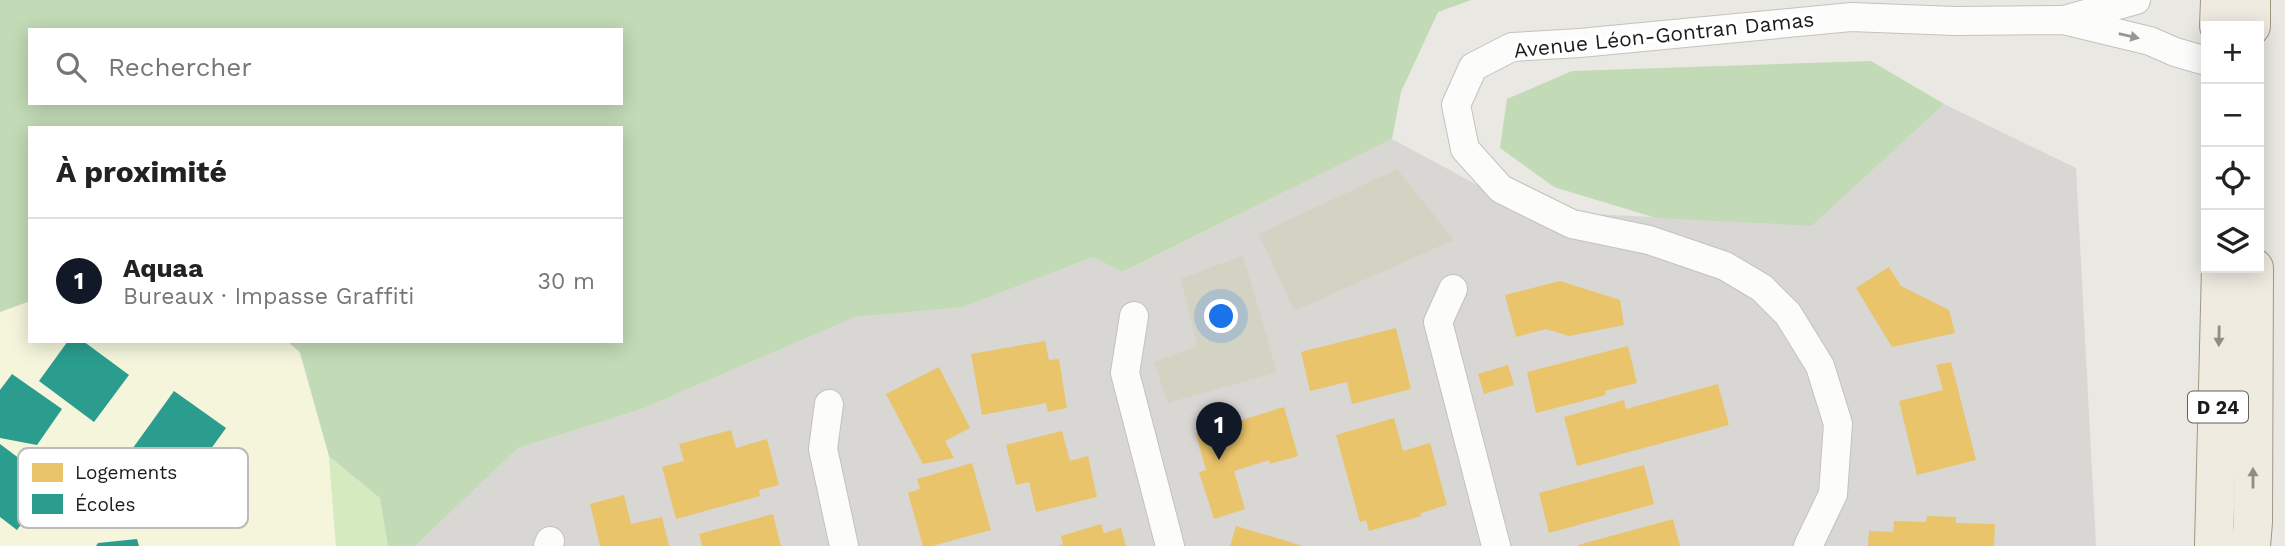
<!DOCTYPE html>
<html lang="fr">
<head>
<meta charset="utf-8">
<style>
  body { margin:0; font-family:"Work Sans",sans-serif; background:#f6f6f6; color:#222 }
  .controls { position:absolute; right:21px; top:21px; display:grid; overflow:hidden; border-radius:0px; box-shadow:0 4px 18px #0003 }
  .controls button { width:63px; height:63px; display:grid; place-items:center; padding:0; border:0; border-bottom:2px solid #e0e0e0; background:#fff; color:#222; font:35px sans-serif }
  .you { position:absolute; left:1222px; top:317px; width:24px; height:24px; margin:-18px; border:5px solid #fff; border-radius:50%; background:#1a73e8; box-shadow:0 0 0 10px #1a73e833 }
  .badge { display:grid; place-items:center; width:46px; height:46px; border-radius:50%; background:#111827; color:#fff; font-size:23px; font-weight:700 }
  .pin { position:absolute; translate:-50% -58px; filter:drop-shadow(0 2px 4px #0008) }
  .pin::after { content:''; position:absolute; top:37px; width:24px; height:21px; background:inherit; clip-path:polygon(0 0,100% 0,50% 100%) }
  .list { margin:0; padding:0; list-style:none }
  h2 { display:flex; justify-content:space-between; align-items:center; height:91px; margin:0; padding:0 28px; font-size:30px }
  h2 small { font-size:23px; font-weight:400; color:#767676 }
  .list li { display:grid; grid-template-columns:46px 1fr auto; gap:21px; align-items:center; box-sizing:border-box; height:126px; padding:0 28px; border-top:2px solid #e0e0e0 }
  .list b { display:block; font-size:26px; white-space:nowrap }
  .list p { margin:0; font-size:23px; white-space:nowrap; color:#767676 }
  .list em { font-size:23px; font-style:normal; color:#767676 }
  .icon { flex:none; width:38px; height:38px; fill:none; stroke:currentColor; stroke-width:2; stroke-linecap:round; stroke-linejoin:round }
  .map { position:relative; flex:none; width:2285px; height:546px; overflow:hidden }
  .search { position:absolute; background:#fff; box-shadow:0 4px 18px #0003; left:28px; top:28px; width:595px; height:77px; display:flex; align-items:center; gap:18px; box-sizing:border-box; padding:0 24px; border-radius:0px; color:#767676; font-size:26px }
  .panel { position:absolute; background:#fff; box-shadow:0 4px 18px #0003; left:28px; top:126px; width:595px; height:217px; border-radius:0px }
  .map>svg:first-child { display:block }
</style>
</head>
<body>
<div class="map">
<svg width="2285" height="546" viewBox="0 0 2285 546">
  <rect width="100%" height="100%" fill="#eae8e2"/>
  <polygon fill="#d9d7d4" points="1944,104 2076,168 2096,546 415,546 518,448 642,409 855,317 964,307 1093,257 1124,272 1392,139 1524,210 1812,226"/>
  <polygon fill="#f4f5db" points="30,301 30,341 287,341 299,352 329,456 336,546 0,546 0,312"/>
  <g fill="#d3d3c4">
    <polygon points="1397,169 1454,240 1294,311 1259,234"/>
    <polygon points="1243,255 1277,372 1168,403 1154,362 1197,346 1181,279"/>
  </g>
  <polygon fill="#d4eabf" points="329,456 380,498 388,546 336,546"/>
  <g fill="#c2dab6" fill-rule="evenodd">
    <path d="M0 0H1471L1438 12 1401 92 1392 139 1123 272 1093 257 964 307 855 317 642 409 518 448 415 546H388L380 498 329 456 300 352 287 341H621V128H30V301L0 312ZM30 30H621V103H30Z"/>
    <polygon points="1871,61 1944,104 1812,226 1656,218 1554,187 1500,148 1507,99 1572,71"/>
  </g>
  <g fill="#e9c46a">
    <polygon points="1889,267 1901,286 1949,310 1955,333 1892,347 1856,288"/>
    <polygon points="1560,281 1620,300 1624,325 1569,336 1546,329 1516,337 1505,295"/>
    <polygon points="1396,328 1411,389 1352,404 1347,382 1310,391 1301,352"/>
    <polygon points="1045,341 1049,360 1059,359 1067,408 1048,412 1046,403 982,415 971,354"/>
    <polygon points="1628,346 1637,383 1605,391 1606,395 1536,413 1527,372"/>
    <polygon points="1951,362 1976,460 1917,475 1899,401 1943,390 1936,365"/>
    <polygon points="1508,365 1514,385 1484,394 1478,374"/>
    <polygon points="939,367 970,428 945,441 954,458 923,464 886,394"/>
    <polygon points="1718,384 1729,425 1577,466 1564,417 1624,400 1626,409"/>
    <polygon points="1284,407 1298,456 1270,464 1269,460 1234,471 1245,509 1214,519 1199,472 1206,470 1196,434"/>
    <polygon points="1394,418 1403,451 1430,443 1447,505 1421,513 1421,516 1369,531 1366,520 1360,522 1336,435"/>
    <polygon points="731,430 736,448 767,439 779,485 759,490 760,496 676,519 662,467 684,461 679,444"/>
    <polygon points="1062,431 1070,461 1088,456 1097,497 1036,512 1029,482 1016,485 1006,445"/>
    <polygon points="972,463 991,530 932,546 923,546 908,493 920,489 917,479"/>
    <polygon points="1644,465 1654,504 1549,533 1539,493"/>
    <polygon points="624,495 631,524 662,517 669,546 600,546 590,504"/>
    <polygon points="773,514 781,546 702,546 699,534"/>
    <polygon points="1927,516 1956,517 1956,523 1995,524 1994,546 1868,546 1869,531 1893,532 1894,521 1926,522"/>
    <polygon points="1673,519 1680,546 1578,546 1578,545"/>
    <polygon points="1101,524 1104,533 1121,528 1126,546 1058,546 1063,544 1061,536"/>
    <polygon points="1236,526 1300,545 1300,546 1230,546"/>
  </g>
  <g fill="#2a9d8f">
    <polygon points="68,341 83,341 129,375 94,422 39,381"/>
    <polygon points="12,374 62,409 37,445 0,438 0,390"/>
    <polygon points="174,391 226,428 158,522 107,484"/>
    <polygon points="0,444 52,483 17,530 0,517"/>
    <polygon points="137,539 139,546 96,546 98,543"/>
  </g>
  <g fill="none" stroke-linecap="round" stroke-linejoin="round">
    <g stroke="#c2c2bf" stroke-width="30">
      <g id="minor">
        <polyline points="2064,20 2136,0"/>
        <polyline points="1453,289 1438,322 1496,546"/>
        <polyline points="1134,316 1125,373 1170,546"/>
        <polyline points="829,404 823,449 844,546"/>
        <polyline points="548,546 550,541"/>
        <polyline points="1808,546 1833,494 1838,424 1820,366 1788,314 1762,288 1725,266 1649,240 1572,224 1501,189 1465,149 1456,105 1473,67 1512,47 1580,43 1851,17 1955,21 2063,20 2150,41 2175,52 2206,61"/>
      </g>
    </g>
    <g stroke="#9f9780" stroke-width="40">
      <g id="primary">
        <polyline points="2219,26 2220,0"/>
        <polyline points="2251,26 2251,0"/>
        <polyline points="2214,546 2221,268"/>
        <polyline points="2251,546 2253,522 2254,268"/>
      </g>
    </g>
    <use href="#minor" stroke="#fcfcfb" stroke-width="28"/>
    <use href="#primary" stroke="#f0ebe1" stroke-width="38"/>
  </g>
  <defs><path id="oneway-solid" d="M-6-.8H1V-3.2L6.5 0L1 3.2V.8H-6Z" transform="scale(1.75)"/></defs>
  <use fill="#979796" href="#oneway-solid" transform="translate(2129 36) rotate(13)"/>
  <g fill="#908d88">
    <use href="#oneway-solid" transform="translate(2219 336) rotate(91)"/>
    <use href="#oneway-solid" transform="translate(2253 478) rotate(-90)"/>
  </g>
  <g text-anchor="middle" stroke-width="7" stroke-linejoin="round" paint-order="stroke">
    <rect fill="#fff" stroke="#5f5f5f" stroke-width="2" x="2188" y="391.5" width="60" height="31" rx="5"/>
    <g font-size="19" font-weight="bold" fill="#1b1b1b">
      <text x="2218" y="414">D 24</text>
    </g>
    <g font-size="21" fill="#1b1b1b" stroke="#fff">
      <text transform="translate(1664 35) rotate(-6)" y="7">Avenue Léon-Gontran Damas</text>
    </g>
  </g>
  <rect x="18" y="448" width="230" height="80" rx="10" fill="#fff" stroke="#bbb" stroke-width="2"/>
  <rect x="32" y="463" width="31" height="19" fill="#e9c46a"/>
  <rect x="32" y="494" width="31" height="20" fill="#2a9d8f"/>
  <g font-size="19" fill="#1b1b1b">
    <text x="75" y="479">Logements</text>
    <text x="75" y="511">Écoles</text>
  </g>
</svg>
<div class="controls">
<button>+</button>
<button>−</button>
<button><svg class="icon" aria-label="locate" viewBox="0 0 24 24"><circle cx="12" cy="12" r="6"/><path d="M12 2v4M12 18v4M2 12h4M18 12h4"/></svg></button>
<button><svg class="icon" aria-label="layers" viewBox="0 0 24 24"><path d="M12 4l9 5-9 5-9-5zM3 14l9 5 9-5"/></svg></button>
</div>
<div class="you"></div>
<div class="pin badge" style="left:1219px;top:460px">1</div>
<div class="search"><svg class="icon" aria-label="search" viewBox="0 0 24 24"><circle cx="10" cy="10" r="6"/><path d="M15 15l6 6"/></svg>Rechercher</div>
<section class="panel">
<h2>À proximité<small></small></h2>
<ul class="list">
<li><span class="badge">1</span><div><b>Aquaa</b><p>Bureaux · Impasse Graffiti</p></div><em>30 m</em></li>
</ul>
</section>
</div>
</body>
</html>
